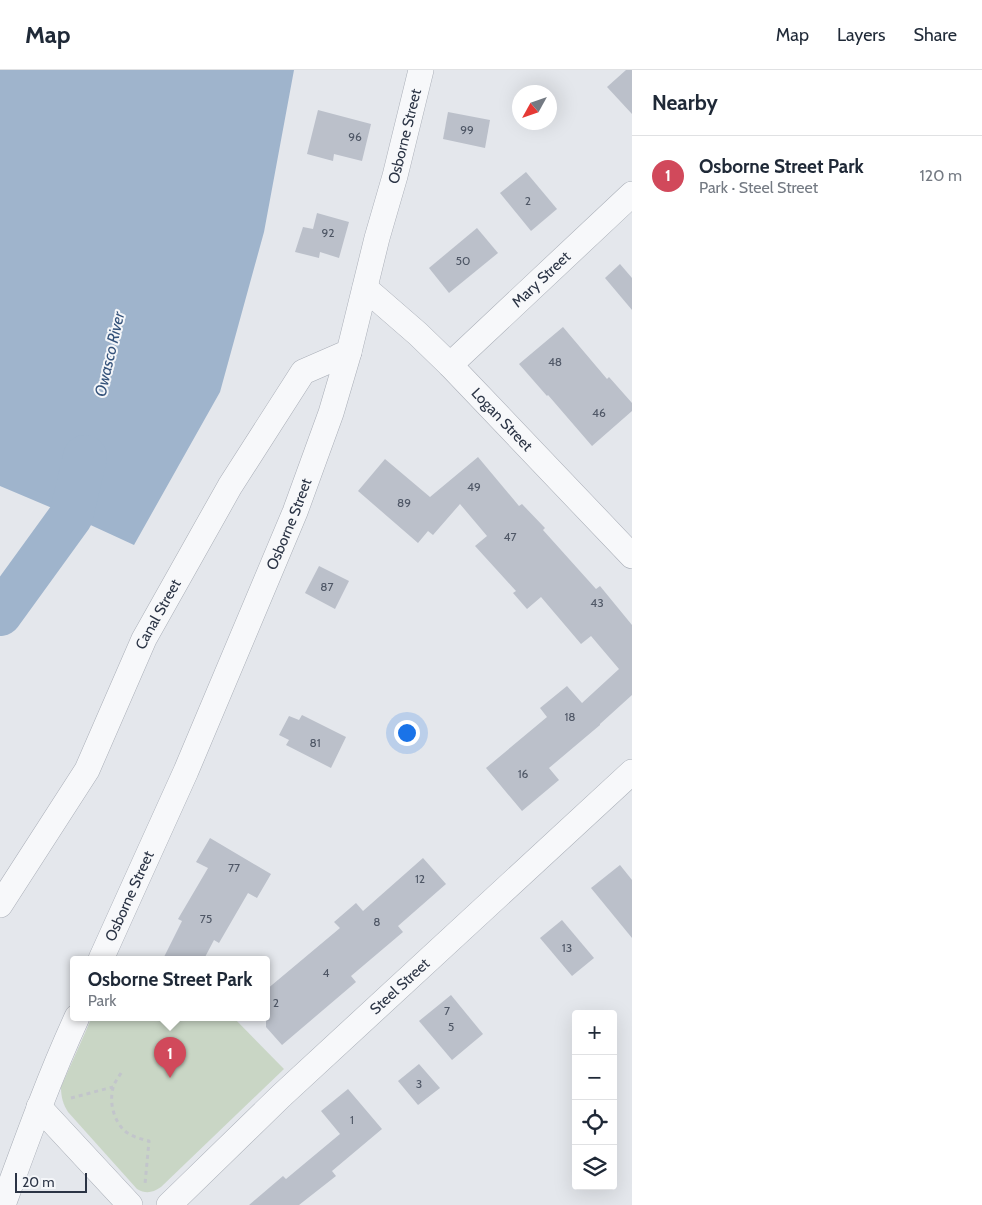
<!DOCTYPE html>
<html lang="en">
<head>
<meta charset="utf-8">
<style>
  body { margin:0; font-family:Cabin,sans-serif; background:#f6f6f7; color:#1f2937 }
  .controls { position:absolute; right:15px; bottom:15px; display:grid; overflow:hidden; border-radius:5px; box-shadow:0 5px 20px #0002 }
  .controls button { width:45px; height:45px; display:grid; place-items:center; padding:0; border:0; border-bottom:1px solid #e0e1e3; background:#fff; color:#1f2937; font:25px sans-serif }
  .compass { position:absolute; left:512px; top:15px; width:45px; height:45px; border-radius:50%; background:#fff; box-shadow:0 5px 20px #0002; rotate:230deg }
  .scale { position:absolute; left:15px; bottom:12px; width:72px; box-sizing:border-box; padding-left:5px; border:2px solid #2b3445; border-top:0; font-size:14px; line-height:18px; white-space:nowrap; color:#2b3445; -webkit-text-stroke:4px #f4f6f9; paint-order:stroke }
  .you { position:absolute; left:406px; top:662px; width:18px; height:18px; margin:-12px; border:4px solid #fff; border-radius:50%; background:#1a73e8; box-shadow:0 0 0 8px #1a73e833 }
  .badge { display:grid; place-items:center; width:32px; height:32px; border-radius:50%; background:#d1495b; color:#fff; font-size:16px; font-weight:700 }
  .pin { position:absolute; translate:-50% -41px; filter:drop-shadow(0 1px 2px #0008) }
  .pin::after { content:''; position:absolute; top:26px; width:18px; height:15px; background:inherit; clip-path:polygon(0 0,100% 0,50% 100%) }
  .popup { position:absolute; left:70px; top:886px; width:200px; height:65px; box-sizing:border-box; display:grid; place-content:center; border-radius:5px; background:#fff; filter:drop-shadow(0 1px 4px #0005); font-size:16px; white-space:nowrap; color:#747a83 }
  .popup b { font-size:19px; color:#1f2937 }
  .popup::after { content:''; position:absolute; left:50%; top:100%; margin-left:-10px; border:10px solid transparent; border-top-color:#fff }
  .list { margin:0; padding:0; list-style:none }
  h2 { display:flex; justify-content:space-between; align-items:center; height:65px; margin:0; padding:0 20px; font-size:21px }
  h2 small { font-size:16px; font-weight:400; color:#747a83 }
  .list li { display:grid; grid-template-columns:32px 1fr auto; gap:15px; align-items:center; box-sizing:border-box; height:80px; padding:0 20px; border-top:1px solid #e0e1e3 }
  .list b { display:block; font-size:19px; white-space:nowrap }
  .list p { margin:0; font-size:16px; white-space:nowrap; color:#747a83 }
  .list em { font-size:16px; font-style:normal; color:#747a83 }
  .icon { flex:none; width:28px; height:28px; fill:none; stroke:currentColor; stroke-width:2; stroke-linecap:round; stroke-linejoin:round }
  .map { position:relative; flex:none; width:632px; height:1135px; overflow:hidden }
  header { display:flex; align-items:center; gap:30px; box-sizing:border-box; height:70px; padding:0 25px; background:#fff; border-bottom:1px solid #e0e1e3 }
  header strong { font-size:24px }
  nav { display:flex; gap:28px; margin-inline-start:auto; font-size:18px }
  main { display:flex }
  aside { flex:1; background:#fff }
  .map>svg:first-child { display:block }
</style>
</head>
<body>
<header>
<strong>Map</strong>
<nav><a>Map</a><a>Layers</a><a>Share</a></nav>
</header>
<main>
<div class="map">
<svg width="632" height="1135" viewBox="0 0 632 1135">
  <rect width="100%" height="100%" fill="#e4e7ec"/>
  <path fill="#c9d6c5" d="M92 947H233L284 999 161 1117C152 1123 146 1124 137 1119L68 1042C63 1034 61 1027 61 1017Z"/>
  <polygon fill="#9fb4cc" points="0,0 294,0 264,162 220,322 134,475 71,446 0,416"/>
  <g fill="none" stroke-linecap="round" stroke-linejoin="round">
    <polyline stroke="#9fb4cc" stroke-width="44" points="0,544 71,446 85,387"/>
  </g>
  <g fill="#bbc0ca">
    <polygon points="626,0 632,0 632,44 607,17"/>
    <polygon points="318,40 371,54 362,91 334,84 333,91 307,84"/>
    <polygon points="448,42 490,50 485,78 443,69"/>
    <polygon points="526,102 557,139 531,161 500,123"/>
    <polygon points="317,143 349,152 339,188 320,182 319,188 295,182 303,157 313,159"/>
    <polygon points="477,158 498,183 449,223 429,198"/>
    <polygon points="620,194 632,208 632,240 605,208"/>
    <polygon points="563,257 607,309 609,307 632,333 632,341 592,376 548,325 547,326 519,294"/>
    <polygon points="478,387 519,436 522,434 545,458 543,460 596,519 600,516 632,555 632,625 600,654 600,655 549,698 559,710 522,741 486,698 547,647 540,638 567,616 582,633 619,599 591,566 581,574 541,527 527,539 513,523 516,521 475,476 487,466 460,434 433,465 428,461 418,473 358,421 385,389 430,427"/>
    <polygon points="319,496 349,511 335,539 305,523"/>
    <polygon points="302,645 346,667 331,698 286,675 289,670 279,665 289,646 299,650"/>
    <polygon points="210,768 271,804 257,828 248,823 219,873 214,870 204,889 163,889 182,851 178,849 208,798 196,792"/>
    <polygon points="423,788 446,814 398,856 403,862 351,906 356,912 282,975 266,957 266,920 340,858 334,852 356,833 363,841"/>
    <polygon points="620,795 632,810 632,868 591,818"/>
    <polygon points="562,850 594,888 572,906 540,868"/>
    <polygon points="451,925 483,964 452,990 419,951"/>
    <polygon points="419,994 440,1018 418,1035 398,1011"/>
    <polygon points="348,1019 382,1059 332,1101 336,1106 299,1135 249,1135 283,1106 286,1109 340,1064 321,1041"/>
  </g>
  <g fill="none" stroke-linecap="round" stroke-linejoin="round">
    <g stroke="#a9aeb7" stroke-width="26">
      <g id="minor">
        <path id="s1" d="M365 218 418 264 450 295 632 486"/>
        <path id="s2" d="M450 295 632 124"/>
        <path id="s3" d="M0 835 87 700 144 569 230 416 303 302 349 282"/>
        <path id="s4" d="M101 889 186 701 295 442 331 343 349 282 377 168 395 106 421 0"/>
        <polyline points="39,1037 130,1135"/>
        <path d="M3 1135C26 1072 49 1008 77 947"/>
        <path id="s5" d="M169 1135 281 1026 632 702"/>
      </g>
    </g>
    <g stroke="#c2c5cb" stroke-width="3" stroke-dasharray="4 4" stroke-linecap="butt">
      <path d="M121 1003C118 1008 114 1013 113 1018 109 1033 114 1052 126 1062 133 1067 141 1069 149 1071L145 1114"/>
      <polyline points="71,1028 113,1017"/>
    </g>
    <use href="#minor" stroke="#f7f8fa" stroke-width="25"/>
  </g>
  <g text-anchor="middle" stroke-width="4" stroke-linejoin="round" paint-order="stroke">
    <g font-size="12" fill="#4f5766">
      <text x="467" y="64">99</text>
      <text x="355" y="71">96</text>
      <text x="528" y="135">2</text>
      <text x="328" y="167">92</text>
      <text x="463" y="195">50</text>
      <text x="555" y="296">48</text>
      <text x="599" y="347">46</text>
      <text x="474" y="421">49</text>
      <text x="404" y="437">89</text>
      <text x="510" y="471">47</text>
      <text x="327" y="521">87</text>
      <text x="597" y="537">43</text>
      <text x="570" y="651">18</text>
      <text x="315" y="677">81</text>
      <text x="523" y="708">16</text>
      <text x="234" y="802">77</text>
      <text x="420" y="813">12</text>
      <text x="206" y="853">75</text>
      <text x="377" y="856">8</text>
      <text x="567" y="882">13</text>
      <text x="326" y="907">4</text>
      <text x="276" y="937">2</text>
      <text x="447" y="945">7</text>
      <text x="451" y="961">5</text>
      <text x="419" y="1018">3</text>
      <text x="352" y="1054">1</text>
    </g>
    <g font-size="15" fill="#2b3445" stroke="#f4f6f9">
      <text dy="5" stroke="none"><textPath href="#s4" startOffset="879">Osborne Street</textPath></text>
      <text dy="5" stroke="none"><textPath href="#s2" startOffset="125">Mary Street</textPath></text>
      <text dy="5" stroke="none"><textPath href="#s1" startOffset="190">Logan Street</textPath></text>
      <text dy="5" stroke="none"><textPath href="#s4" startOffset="474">Osborne Street</textPath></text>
      <text dy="5" stroke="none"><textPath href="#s3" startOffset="332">Canal Street</textPath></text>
      <text dy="5" stroke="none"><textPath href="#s4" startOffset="69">Osborne Street</textPath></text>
      <text dy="5" stroke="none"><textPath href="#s5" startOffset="318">Steel Street</textPath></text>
    </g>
    <g font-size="16" font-style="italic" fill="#34527a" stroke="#f4f6f9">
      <text transform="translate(109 284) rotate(-77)" y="6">Owasco River</text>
    </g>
  </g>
</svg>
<div class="controls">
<button>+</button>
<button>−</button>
<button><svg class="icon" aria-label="locate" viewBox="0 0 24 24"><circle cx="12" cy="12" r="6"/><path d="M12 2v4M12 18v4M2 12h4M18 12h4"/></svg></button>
<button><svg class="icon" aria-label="layers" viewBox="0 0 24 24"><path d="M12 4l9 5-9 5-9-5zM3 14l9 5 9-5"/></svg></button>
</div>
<svg class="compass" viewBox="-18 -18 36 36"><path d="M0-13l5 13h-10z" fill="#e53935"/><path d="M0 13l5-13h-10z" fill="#747a83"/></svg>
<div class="scale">20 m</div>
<div class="you"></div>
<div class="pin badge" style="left:170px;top:1008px">1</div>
<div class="popup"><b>Osborne Street Park</b>Park</div>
</div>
<aside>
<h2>Nearby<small></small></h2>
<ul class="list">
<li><span class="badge">1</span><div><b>Osborne Street Park</b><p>Park · Steel Street</p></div><em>120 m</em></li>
</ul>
</aside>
</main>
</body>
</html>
